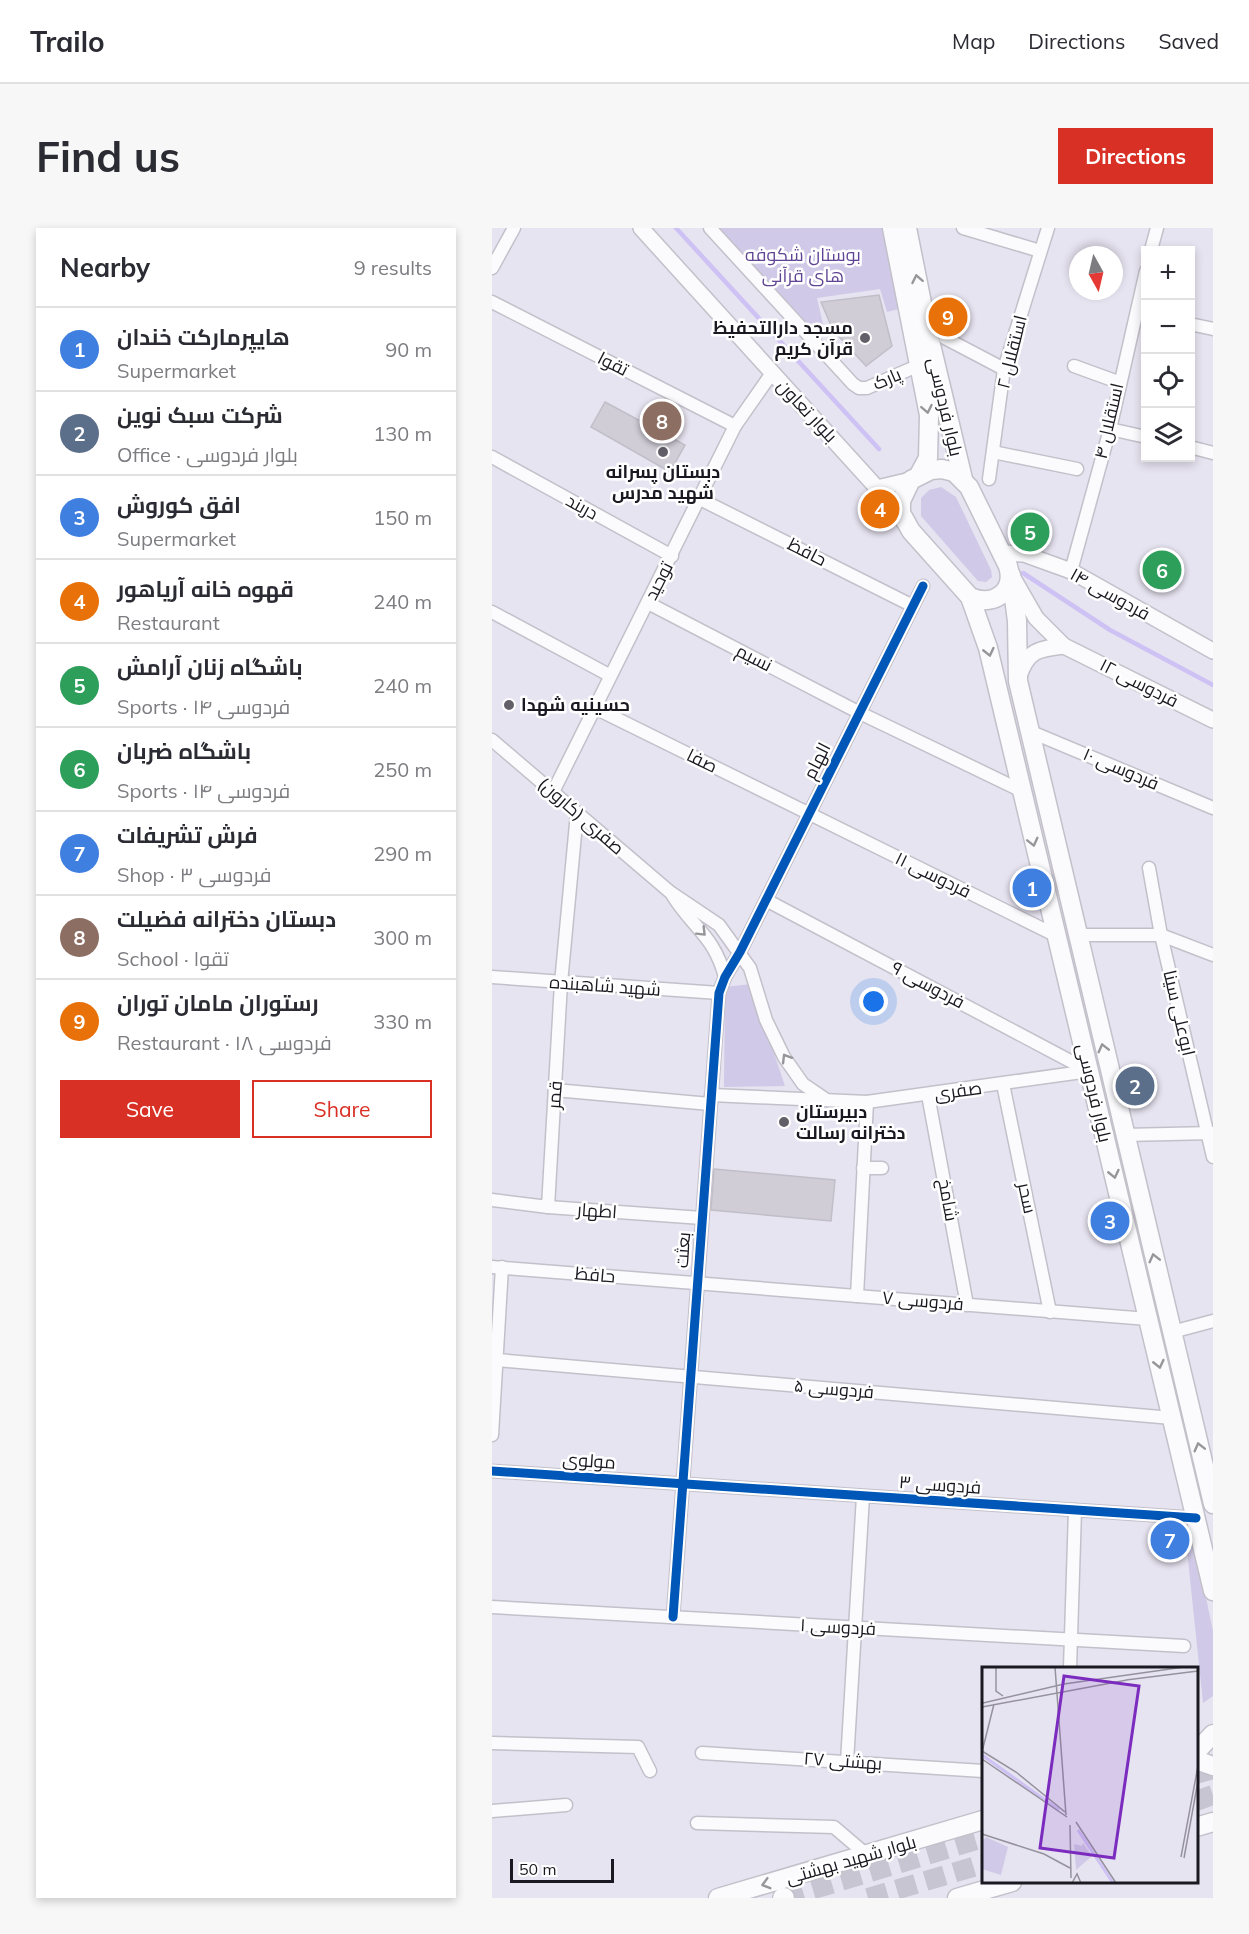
<!DOCTYPE html>
<html lang="en">
<head>
<meta charset="utf-8">
<style>
  body { margin:0; font-family:Mulish,Cairo,sans-serif; background:#f7f7f7; color:#2b2b33 }
  .controls { position:absolute; right:18px; top:18px; display:grid; overflow:hidden; border-radius:0px; box-shadow:0 3px 9px #0003 }
  .controls button { width:54px; height:54px; display:grid; place-items:center; padding:0; border:0; border-bottom:2px solid #e1e1e2; background:#fff; color:#2b2b33; font:30px sans-serif }
  .compass { position:absolute; left:577px; top:18px; width:54px; height:54px; border-radius:50%; background:#fff; box-shadow:0 3px 9px #0003; rotate:172deg }
  .scale { position:absolute; left:18px; bottom:15px; width:104px; box-sizing:border-box; padding-left:6px; border:3px solid #1a1820; border-top:0; font-size:16px; line-height:21px; white-space:nowrap; color:#1a1820; -webkit-text-stroke:4px #fff; paint-order:stroke }
  .you { position:absolute; left:382px; top:774px; width:21px; height:21px; margin:-15px; border:4px solid #fff; border-radius:50%; background:#1a73e8; box-shadow:0 0 0 9px #1a73e833 }
  .badge { display:grid; place-items:center; width:39px; height:39px; border-radius:50%; background:#d93025; color:#fff; font-size:20px; font-weight:700 }
  .pin { position:absolute; translate:-50% -50%; border:3px solid #fff; box-shadow:0 2px 6px #0006 }
  .list { margin:0; padding:0; list-style:none }
  h2 { display:flex; justify-content:space-between; align-items:center; height:78px; margin:0; padding:0 24px; font-size:26px }
  h2 small { font-size:20px; font-weight:400; color:#7c7c81 }
  .list li { display:grid; grid-template-columns:39px 1fr auto; gap:18px; align-items:center; box-sizing:border-box; height:84px; padding:0 24px; border-top:2px solid #e1e1e2 }
  .list b { display:block; font-size:22px; white-space:nowrap }
  .list p { margin:0; font-size:20px; white-space:nowrap; color:#7c7c81 }
  .list em { font-size:20px; font-style:normal; color:#7c7c81 }
  .actions { display:flex; gap:12px; padding:18px 24px }
  .actions a { flex:1; padding:14px 0; border:2px solid #d93025; border-radius:0px; text-align:center; font-size:21px; color:#d93025 }
  .actions .main { background:#d93025; color:#fff }
  .icon { flex:none; width:33px; height:33px; fill:none; stroke:currentColor; stroke-width:2; stroke-linecap:round; stroke-linejoin:round }
  .map { position:relative; flex:none; width:721px; height:1670px; overflow:hidden; border-radius:0px }
  header { display:flex; align-items:center; gap:36px; box-sizing:border-box; height:84px; padding:0 30px; background:#fff; border-bottom:2px solid #e1e1e2 }
  header strong { font-size:28px }
  nav { display:flex; gap:33px; margin-inline-start:auto; font-size:21px }
  .intro { display:flex; align-items:center; justify-content:space-between; box-sizing:border-box; height:144px; padding:0 36px }
  h1 { margin:0; font-size:42px }
  .button { padding:15px 27px; border-radius:0px; background:#d93025; color:#fff; font-size:21px; font-weight:700 }
  main { display:flex; gap:36px; padding:0 36px }
  aside { flex:1; background:#fff; border-radius:0px; box-shadow:0 3px 9px #0003 }
  .map>svg:first-child { display:block }
</style>
</head>
<body>
<header>
<strong>Trailo</strong>
<nav><a>Map</a><a>Directions</a><a>Saved</a></nav>
</header>
<div class="intro"><h1>Find us</h1><a class="button">Directions</a></div>
<main>
<aside>
<h2>Nearby<small>9 results</small></h2>
<ul class="list">
<li><span class="badge" style="background:#3f7fe0">1</span><div><b>هایپرمارکت خندان</b><p>Supermarket</p></div><em>90 m</em></li>
<li><span class="badge" style="background:#5c6f8a">2</span><div><b>شرکت سبک نوین</b><p>Office · بلوار فردوسی</p></div><em>130 m</em></li>
<li><span class="badge" style="background:#3f7fe0">3</span><div><b>افق کوروش</b><p>Supermarket</p></div><em>150 m</em></li>
<li><span class="badge" style="background:#e8710a">4</span><div><b>قهوه خانه آریاهور</b><p>Restaurant</p></div><em>240 m</em></li>
<li><span class="badge" style="background:#2e9e5b">5</span><div><b>باشگاه زنان آرامش</b><p>Sports · فردوسی ۱۴</p></div><em>240 m</em></li>
<li><span class="badge" style="background:#2e9e5b">6</span><div><b>باشگاه ضربان</b><p>Sports · فردوسی ۱۴</p></div><em>250 m</em></li>
<li><span class="badge" style="background:#3f7fe0">7</span><div><b>فرش تشریفات</b><p>Shop · فردوسی ۳</p></div><em>290 m</em></li>
<li><span class="badge" style="background:#8d6e63">8</span><div><b>دبستان دخترانه فضیلت</b><p>School · تقوا</p></div><em>300 m</em></li>
<li><span class="badge" style="background:#e8710a">9</span><div><b>رستوران مامان توران</b><p>Restaurant · فردوسی ۱۸</p></div><em>330 m</em></li>
</ul>
<div class="actions"><a class="main">Save</a><a>Share</a></div>
</aside>
<div class="map">
<svg width="721" height="1670" viewBox="0 0 721 1670">
  <rect width="100%" height="100%" fill="#e7e4f1"/>
  <g fill="#d0c9e7">
    <polygon points="228,0 392,0 407,81 395,84 388,61 325,70 333,105 319,103"/>
    <polygon points="449,259 464,269 499,342 500,349 494,354 486,353 429,288 429,270 437,262"/>
    <polygon points="259,756 293,858 232,859 233,759"/>
    <polygon points="693,1303 700,1303 721,1403 721,1468 711,1475"/>
  </g>
  <g fill="none" stroke-linecap="round" stroke-linejoin="round">
    <g stroke="#cec1f4" stroke-width="4.5">
      <polyline points="184,0 387,221"/>
      <polyline points="531,345 618,402 721,457"/>
    </g>
  </g>
  <g fill="#d0cdd7" stroke="#c0bec7" stroke-width="1.5">
    <polygon points="387,67 400,118 374,138 341,102 329,74"/>
    <polygon points="113,174 193,217 178,244 99,199"/>
    <polygon points="222,941 343,952 339,993 219,982"/>
  </g>
  <g fill="none" stroke-linecap="round" stroke-linejoin="round">
    <g stroke="#c8c5d2" stroke-width="20" stroke-dasharray="20 10" stroke-linecap="butt">
      <polyline points="704,1546 721,1541"/>
      <polyline points="704,1573 721,1567"/>
      <polyline points="292,1670 491,1610"/>
      <polyline points="376,1670 491,1636"/>
    </g>
    <g stroke="#c3c0ca" stroke-width="15">
      <g id="minor">
        <polyline points="218,0 361,156 367,160 375,160 425,138"/>
        <polyline points="471,0 548,23"/>
        <polyline points="659,22 665,0"/>
        <polyline points="0,40 22,0"/>
        <polyline points="0,74 243,198"/>
        <polyline points="698,96 721,101"/>
        <polyline points="453,110 512,141"/>
        <polyline points="582,138 626,154"/>
        <polyline points="618,201 654,209"/>
        <polyline points="698,219 721,225"/>
        <polyline points="501,224 585,241"/>
        <polyline points="0,229 180,328"/>
        <polyline points="497,251 512,141 556,0"/>
        <polyline points="208,271 421,378"/>
        <polyline points="579,343 618,201 654,43"/>
        <polyline points="156,375 368,485 528,562"/>
        <polyline points="0,384 117,447"/>
        <polyline points="103,480 565,708"/>
        <polyline points="537,503 721,580"/>
        <polyline points="0,512 178,664 227,697 258,740 274,792 292,829 311,856 333,871"/>
        <polyline points="61,564 243,198 280,145"/>
        <polyline points="657,640 669,707 721,929"/>
        <path d="M181 668C202 701 222 708 233 749"/>
        <polyline points="274,672 597,843"/>
        <polyline points="584,707 669,707 721,727"/>
        <polyline points="0,749 227,765"/>
        <polyline points="511,856 558,1084"/>
        <polyline points="63,862 218,876"/>
        <polyline points="219,867 375,874 597,843"/>
        <polyline points="436,867 475,1077"/>
        <polyline points="632,907 721,905"/>
        <polyline points="371,940 390,940"/>
        <polyline points="0,972 56,979 210,990"/>
        <polyline points="56,979 69,755 85,585"/>
        <polyline points="0,1039 656,1091"/>
        <polyline points="365,1068 375,874"/>
        <polyline points="680,1104 721,1093"/>
        <polyline points="5,1132 680,1190"/>
        <polyline points="0,1207 10,1039"/>
        <polyline points="0,1243 704,1290"/>
        <polyline points="0,1379 692,1418"/>
        <polyline points="181,1389 227,765 233,749 248,724 431,358"/>
        <polyline points="578,1440 583,1282"/>
        <polyline points="0,1515 146,1519 158,1543"/>
        <polyline points="210,1525 491,1543"/>
        <polyline points="355,1534 371,1268"/>
        <polyline points="0,1583 74,1577"/>
        <polyline points="205,1595 342,1599 376,1628"/>
      </g>
    </g>
    <g stroke="#c3c0ca" stroke-width="18">
      <g id="tertiary">
        <polyline points="149,0 385,260 413,295"/>
        <polyline points="385,260 419,252"/>
        <polyline points="510,325 532,326 579,343 721,423"/>
        <polyline points="521,350 544,390 572,418 721,492"/>
        <path d="M527 448C536 422 546 421 572 418"/>
      </g>
    </g>
    <g stroke="#c3c0ca" stroke-width="21">
      <g id="secondary">
        <polyline points="400,0 437,187 436,230 428,245"/>
        <polyline points="415,0 435,100 471,251"/>
        <path d="M450 241 462 244 477 259 516 338C524 364 501 379 478 369L419 303 409 285V273L419 252 439 242Z"/>
        <polyline points="519,347 525,393 526,453 721,1276"/>
        <polyline points="478,369 496,420 721,1363"/>
        <polyline points="704,1524 721,1506"/>
        <polyline points="704,1532 721,1538"/>
        <polyline points="704,1599 721,1594"/>
        <polyline points="226,1670 491,1592"/>
        <polyline points="465,1670 520,1654"/>
      </g>
    </g>
    <g stroke="#c3c0ca" stroke-width="22">
      <polyline id="primary" points="291,1670 292,1670"/>
    </g>
    <use href="#minor" stroke="#fbfbfd" stroke-width="12"/>
    <use href="#tertiary" stroke="#fbfbfd" stroke-width="15"/>
    <use href="#secondary" stroke="#fbfbfd" stroke-width="18"/>
    <use href="#primary" stroke="#fbfbfd" stroke-width="20"/>
    <g stroke="#fff" stroke-width="13">
      <g id="cycleway">
        <polyline points="0,1243 704,1290"/>
        <polyline points="181,1389 227,765 233,749 248,724 431,358"/>
      </g>
    </g>
    <use href="#cycleway" stroke="#0057b8" stroke-width="9"/>
  </g>
  <defs><path id="oneway-chevron" d="M-2-3.5L2.5 0L-2 3.5" fill="none" stroke-width="1.6" stroke-linecap="round" stroke-linejoin="round" transform="scale(1.5)"/></defs>
  <g stroke="#96959a">
    <use href="#oneway-chevron" transform="translate(425 51) rotate(-101)"/>
    <use href="#oneway-chevron" transform="translate(435 181) rotate(79)"/>
    <use href="#oneway-chevron" transform="translate(497 424) rotate(77)"/>
    <use href="#oneway-chevron" transform="translate(541 614) rotate(76)"/>
    <use href="#oneway-chevron" transform="translate(210 704) rotate(45)"/>
    <use href="#oneway-chevron" transform="translate(611 820) rotate(-104)"/>
    <use href="#oneway-chevron" transform="translate(294 830) rotate(-121)"/>
    <use href="#oneway-chevron" transform="translate(622 946) rotate(77)"/>
    <use href="#oneway-chevron" transform="translate(662 1030) rotate(-104)"/>
    <use href="#oneway-chevron" transform="translate(667 1136) rotate(77)"/>
    <use href="#oneway-chevron" transform="translate(707 1219) rotate(-104)"/>
    <use href="#oneway-chevron" transform="translate(274 1656) rotate(164)"/>
  </g>
  <g fill="#625f69" stroke="#fff" stroke-width="2">
    <circle cx="373" cy="110" r="6"/>
    <circle cx="171" cy="224" r="6"/>
    <circle cx="17" cy="477" r="6"/>
    <circle cx="292" cy="894" r="6"/>
  </g>
  <g text-anchor="middle" stroke-width="5" stroke-linejoin="round" paint-order="stroke">
    <g font-size="18" fill="#5f4594" stroke="#fff">
      <text x="311" y="33">بوستان شکوفه<tspan x="311" dy="21">های قرآنی</tspan></text>
    </g>
    <g font-size="18" font-weight="bold" fill="#1a1820" stroke="#fff" text-anchor="start">
      <text x="361" y="106" text-anchor="end">مسجد دارالتحفیظ<tspan x="361" dy="21">قرآن کریم</tspan></text>
      <text x="171" y="250" text-anchor="middle">دبستان پسرانه<tspan x="171" dy="21">شهید مدرس</tspan></text>
      <text x="29" y="483">حسینیه شهدا</text>
      <text x="304" y="890">دبیرستان<tspan x="304" dy="21">دخترانه رسالت</tspan></text>
    </g>
    <g font-size="18" fill="#1a1820" stroke="#fff">
      <text transform="translate(520 124) rotate(-76)" y="6">استقلال ۲</text>
      <text transform="translate(121 136) rotate(27)" y="6">تقوا</text>
      <text transform="translate(395 151) rotate(-23)" y="6">پارک</text>
      <text transform="translate(453 179) rotate(77)" y="6">بلوار فردوسی</text>
      <text transform="translate(315 183) rotate(47)" y="6">بلوار تعاون</text>
      <text transform="translate(617 193) rotate(-77)" y="6">استقلال ۴</text>
      <text transform="translate(90 279) rotate(29)" y="6">دربند</text>
      <text transform="translate(315 324) rotate(27)" y="6">حافظ</text>
      <text transform="translate(167 353) rotate(-63)" y="6">توحید</text>
      <text transform="translate(618 366) rotate(29)" y="6">فردوسی ۱۴</text>
      <text transform="translate(262 430) rotate(27)" y="6">نسیم</text>
      <text transform="translate(647 455) rotate(27)" y="6">فردوسی ۱۲</text>
      <text transform="translate(210 533) rotate(26)" y="6">صفا</text>
      <text transform="translate(325 533) rotate(-63)" y="6">الهام</text>
      <text transform="translate(629 541) rotate(23)" y="6">فردوسی ۱۰</text>
      <text transform="translate(89 588) rotate(41)" y="6">صفری (کارون)</text>
      <text transform="translate(441 647) rotate(26)" y="6">فردوسی ۱۱</text>
      <text transform="translate(436 757) rotate(28)" y="6">فردوسی ۹</text>
      <text transform="translate(113 758) rotate(4)" y="6">شهید شاهبنده</text>
      <text transform="translate(687 785) rotate(77)" y="6">ابوعلی سینا</text>
      <text transform="translate(466 863) rotate(-8)" y="6">صفری</text>
      <text transform="translate(602 865) rotate(77)" y="6">بلوار فردوسی</text>
      <text transform="translate(63 867) rotate(-86)" y="6">قمر</text>
      <text transform="translate(535 970) rotate(78)" y="6">سحر</text>
      <text transform="translate(456 972) rotate(80)" y="6">شامخ</text>
      <text transform="translate(105 983) rotate(4)" y="6">اطهار</text>
      <text transform="translate(191 1022) rotate(-86)" y="6">بعثت</text>
      <text transform="translate(103 1047) rotate(5)" y="6">حافظ</text>
      <text transform="translate(431 1073) rotate(5)" y="6">فردوسی ۷</text>
      <text transform="translate(342 1161) rotate(5)" y="6">فردوسی ۵</text>
      <text transform="translate(97 1233) rotate(4)" y="6">مولوی</text>
      <text transform="translate(448 1257) rotate(4)" y="6">فردوسی ۳</text>
      <text transform="translate(346 1399) rotate(3)" y="6">فردوسی ۱</text>
      <text transform="translate(351 1533) rotate(4)" y="6">بهشتی ۲۷</text>
      <text transform="translate(359 1632) rotate(-16)" y="6">بلوار شهید بهشتی</text>
    </g>
  </g>
  <g transform="translate(490 1439)">
    <rect width="216" height="216" fill="#e7e4f1"/>
    <path d="M4 170 26 180 19 208 0 202V174ZM101 176 110 189 94 203 92 177 100 179Z" fill="#d0c9e7"/>
    <path fill="none" stroke="#cec1f4" stroke-width="3" d="M0 88 77 143M96 163 131 216"/>
    <path fill="none" stroke="#95929d" stroke-width="1.5" d="M14 0V24L21 29M73 0 84 148M144 13 216 4M1 36 82 17 202 0M0 40 145 13M0 84 34 105 83 145M0 85 12 37M0 92 85 150M94 155 134 216M88 158 89 211M0 167 62 187 88 201M199 190 216 99M202 191 216 114M90 216 95 207 99 216"/>
    <path fill="#7b2cbf" fill-opacity="0.15" stroke="#7b2cbf" stroke-width="3" d="M82 9 157 19 132 191 58 181Z"/>
    <rect width="216" height="216" fill="none" stroke="#1a1820" stroke-width="3"/>
  </g>
</svg>
<div class="controls">
<button>+</button>
<button>−</button>
<button><svg class="icon" aria-label="locate" viewBox="0 0 24 24"><circle cx="12" cy="12" r="6"/><path d="M12 2v4M12 18v4M2 12h4M18 12h4"/></svg></button>
<button><svg class="icon" aria-label="layers" viewBox="0 0 24 24"><path d="M12 4l9 5-9 5-9-5zM3 14l9 5 9-5"/></svg></button>
</div>
<svg class="compass" viewBox="-18 -18 36 36"><path d="M0-13l5 13h-10z" fill="#e53935"/><path d="M0 13l5-13h-10z" fill="#7c7c81"/></svg>
<div class="scale">50 m</div>
<div class="you"></div>
<div class="pin badge" style="left:540px;top:660px;background:#3f7fe0">1</div>
<div class="pin badge" style="left:643px;top:858px;background:#5c6f8a">2</div>
<div class="pin badge" style="left:618px;top:993px;background:#3f7fe0">3</div>
<div class="pin badge" style="left:388px;top:281px;background:#e8710a">4</div>
<div class="pin badge" style="left:538px;top:304px;background:#2e9e5b">5</div>
<div class="pin badge" style="left:670px;top:342px;background:#2e9e5b">6</div>
<div class="pin badge" style="left:678px;top:1312px;background:#3f7fe0">7</div>
<div class="pin badge" style="left:170px;top:193px;background:#8d6e63">8</div>
<div class="pin badge" style="left:456px;top:89px;background:#e8710a">9</div>
</div>
</main>
</body>
</html>
